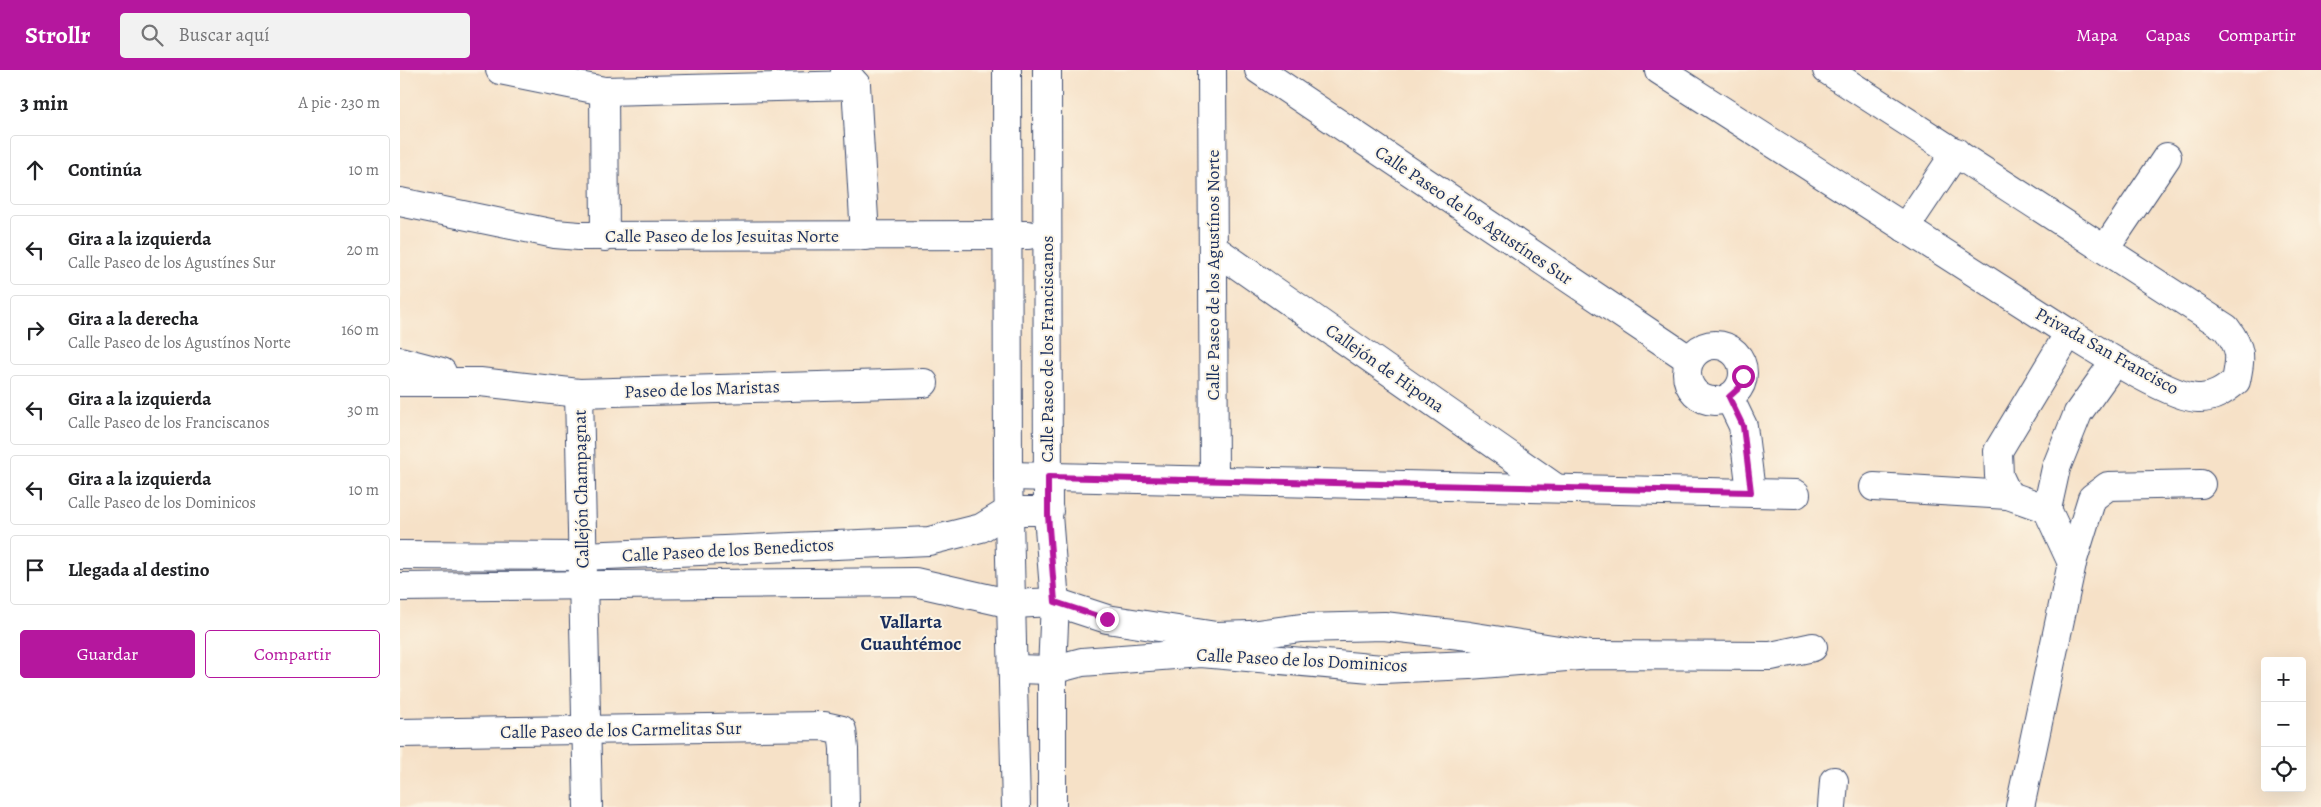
<!DOCTYPE html>
<html lang="es">
<head>
<meta charset="utf-8">
<style>
  body { margin:0; font-family:Alegreya,serif; background:#f2f2f2; color:#202124 }
  .controls { position:absolute; right:15px; bottom:15px; display:grid; overflow:hidden; border-radius:5px; box-shadow:0 5px 20px #0002 }
  .controls button { width:45px; height:45px; display:grid; place-items:center; padding:0; border:0; border-bottom:1px solid #e0e0e0; background:#fff; color:#202124; font:25px sans-serif }
  .stop { position:absolute; width:15px; height:15px; margin:-11px; border:4px solid #b5179e; border-radius:50%; background:#fff }
  .stop.end { background:#b5179e; border-color:#fff; box-shadow:0 1px 5px #0008 }
  .list { margin:0; padding:0; list-style:none }
  h2 { display:flex; justify-content:space-between; align-items:center; height:65px; margin:0; padding:0 20px; font-size:21px }
  h2 small { font-size:16px; font-weight:400; color:#757577 }
  .list li { display:grid; grid-template-columns:32px 1fr auto; gap:15px; align-items:center; box-sizing:border-box; height:70px; margin:0 10px 10px; padding:0 10px; border:1px solid #e0e0e0; border-radius:5px }
  .list b { display:block; font-size:19px; white-space:nowrap }
  .list p { margin:0; font-size:16px; white-space:nowrap; color:#757577 }
  .list em { font-size:16px; font-style:normal; color:#757577 }
  .actions { display:flex; gap:10px; padding:15px 20px }
  .actions a { flex:1; padding:11px 0; border:1px solid #b5179e; border-radius:5px; text-align:center; font-size:18px; color:#b5179e }
  .actions .main { background:#b5179e; color:#fff }
  .icon { flex:none; width:28px; height:28px; fill:none; stroke:currentColor; stroke-width:2; stroke-linecap:round; stroke-linejoin:round }
  .map { position:relative; flex:none; width:1921px; height:737px; overflow:hidden }
  header { display:flex; align-items:center; gap:30px; box-sizing:border-box; height:70px; padding:0 25px; background:#b5179e; color:#fff }
  header strong { font-size:24px }
  nav { display:flex; gap:28px; margin-inline-start:auto; font-size:18px }
  .search { width:350px; height:45px; background:#f2f2f2; display:flex; align-items:center; gap:12px; box-sizing:border-box; padding:0 18px; border-radius:5px; color:#757577; font-size:19px }
  main { display:flex }
  aside { flex:1; background:#fff }
  .map>svg:first-child { display:block }
</style>
</head>
<body>
<header>
<strong>Strollr</strong>
<div class="search"><svg class="icon" aria-label="search" viewBox="0 0 24 24"><circle cx="10" cy="10" r="6"/><path d="M15 15l6 6"/></svg>Buscar aquí</div>
<nav><a>Mapa</a><a>Capas</a><a>Compartir</a></nav>
</header>
<main>
<aside>
<h2>3 min<small>A pie · 230 m</small></h2>
<ul class="list">
<li><svg class="icon" aria-label="ahead" viewBox="0 0 24 24"><path d="M12 20V5M6 11l6-6 6 6"/></svg><div><b>Continúa</b></div><em>10 m</em></li>
<li><svg class="icon" aria-label="left" viewBox="0 0 24 24"><path d="M17 20v-9H6M10 6l-5 5 5 5"/></svg><div><b>Gira a la izquierda</b><p>Calle Paseo de los Agustínes Sur</p></div><em>20 m</em></li>
<li><svg class="icon" aria-label="right" viewBox="0 0 24 24"><path d="M7 20v-9h11M14 6l5 5-5 5"/></svg><div><b>Gira a la derecha</b><p>Calle Paseo de los Agustínos Norte</p></div><em>160 m</em></li>
<li><svg class="icon" aria-label="left" viewBox="0 0 24 24"><path d="M17 20v-9H6M10 6l-5 5 5 5"/></svg><div><b>Gira a la izquierda</b><p>Calle Paseo de los Franciscanos</p></div><em>30 m</em></li>
<li><svg class="icon" aria-label="left" viewBox="0 0 24 24"><path d="M17 20v-9H6M10 6l-5 5 5 5"/></svg><div><b>Gira a la izquierda</b><p>Calle Paseo de los Dominicos</p></div><em>10 m</em></li>
<li><svg class="icon" aria-label="arrive" viewBox="0 0 24 24"><path d="M6 21V4h12l-3 4 3 4H6"/></svg><div><b>Llegada al destino</b></div></li>
</ul>
<div class="actions"><a class="main">Guardar</a><a>Compartir</a></div>
</aside>
<div class="map">
<svg width="1921" height="737" viewBox="0 0 1921 737">
  <rect width="100%" height="100%" fill="#fcf5e5"/>
  <filter id="ink" filterUnits="userSpaceOnUse"><feTurbulence type="fractalNoise" baseFrequency=".02" numOctaves="2"/><feDisplacementMap in="SourceGraphic" scale="10" xChannelSelector="R" yChannelSelector="G"/><feConvolveMatrix kernelMatrix="1 2 1 2 8 2 1 2 1" color-interpolation-filters="sRGB"/></filter>
  <filter id="wash" filterUnits="userSpaceOnUse"><feTurbulence type="fractalNoise" baseFrequency=".0096" numOctaves="4" result="noise"/><feDisplacementMap in="SourceGraphic" scale="20" xChannelSelector="R" yChannelSelector="G"/><feGaussianBlur stdDeviation="1.12" result="paint"/><feColorMatrix in="noise" values="0 0 0 0 0 0 0 0 0 0 0 0 0 0 0 0 0 1.4 0 .05"/><feComposite in="paint" operator="in"/></filter>
  <g filter="url(#wash)">
    <rect width="100%" height="100%" fill="#f6e1c7"/>
  </g>
  <g filter="url(#ink)">
    <g fill="none" stroke-linecap="round" stroke-linejoin="round">
      <g stroke="#3c4a6e" stroke-width="30">
        <g id="minor">
          <polyline points="100,0 204,21 456,15"/>
          <polyline points="607,0 608,406 616,737"/>
          <polyline points="647,0 648,445 655,532 652,600 652,737"/>
          <polyline points="812,0 814,410"/>
          <polyline points="859,0 1290,290"/>
          <path d="M1259 0 1669 263C1695 279 1771 328 1798 328 1813 329 1825 320 1836 311 1841 286 1842 279 1826 258L1427 0"/>
          <polyline points="445,2 456,15 465,166"/>
          <polyline points="204,21 205,167"/>
          <polyline points="0,132 155,164 179,166 628,165"/>
          <polyline points="1505,158 1556,82"/>
          <polyline points="813,178 1156,418"/>
          <polyline points="1705,179 1767,87"/>
          <circle cx="1315" cy="303" r="28"/>
          <polyline points="0,291 42,302"/>
          <polyline points="0,312 80,312 179,323 524,313"/>
          <polyline points="179,323 188,737"/>
          <polyline points="1329,327 1343,356 1351,422"/>
          <polyline points="608,406 1396,424"/>
          <polyline points="1474,417 1608,425 1647,439 1672,493 1620,737"/>
          <polyline points="1608,425 1599,406 1598,381 1669,263"/>
          <polyline points="1647,439 1656,398 1678,343 1715,291"/>
          <polyline points="0,485 183,486 529,471 581,458 609,441 649,441"/>
          <polyline points="1672,493 1692,428 1708,416 1801,414"/>
          <polyline points="0,517 515,512 612,534 655,532 707,549 816,566 850,565 901,558 984,556 1069,566 1191,585"/>
          <polyline points="615,599 652,600 682,592 801,583 982,599 1069,595 1191,585 1371,586 1413,577"/>
          <polyline points="0,663 424,656 442,660 444,679 445,737"/>
          <polyline points="1432,737 1434,711"/>
        </g>
      </g>
      <use href="#minor" stroke="#fff" stroke-width="28"/>
    </g>
  </g>
  <g fill="none" stroke-linecap="round" stroke-linejoin="round" filter="url(#ink)">
    <polyline stroke="#b5179e" stroke-width="6" points="707,549 655,532 648,445 648,407 1351,422 1343,356 1329,327 1339,318 1343,306"/>
  </g>
  <g text-anchor="middle" stroke-width="4" stroke-linejoin="round" paint-order="stroke">
    <g font-size="18" fill="#1b2f5e" stroke="#fcf5e5">
      <text transform="translate(1074 145) rotate(34)" y="6">Calle Paseo de los Agustínes Sur</text>
      <text x="322" y="172">Calle Paseo de los Jesuitas Norte</text>
      <text transform="translate(813 205) rotate(-90)" y="6">Calle Paseo de los Agustínos Norte</text>
      <text transform="translate(647 279) rotate(-90)" y="6">Calle Paseo de los Franciscanos</text>
      <text transform="translate(1707 281) rotate(29)" y="6">Privada San Francisco</text>
      <text transform="translate(985 298) rotate(35)" y="6">Callejón de Hipona</text>
      <text transform="translate(302 319) rotate(-2)" y="6">Paseo de los Maristas</text>
      <text transform="translate(181 419) rotate(-91)" y="6">Callejón Champagnat</text>
      <text transform="translate(328 480) rotate(-3)" y="6">Calle Paseo de los Benedictos</text>
      <text transform="translate(902 590) rotate(3)" y="6">Calle Paseo de los Dominicos</text>
      <text transform="translate(221 660) rotate(-1)" y="6">Calle Paseo de los Carmelitas Sur</text>
    </g>
    <g font-size="19" font-weight="bold" fill="#1b2f5e" stroke="#fcf5e5">
      <text x="511" y="558">Vallarta<tspan x="511" dy="22">Cuauhtémoc</tspan></text>
    </g>
  </g>
</svg>
<div class="controls">
<button>+</button>
<button>−</button>
<button><svg class="icon" aria-label="locate" viewBox="0 0 24 24"><circle cx="12" cy="12" r="6"/><path d="M12 2v4M12 18v4M2 12h4M18 12h4"/></svg></button>
</div>
<div class="stop" style="left:1343px;top:306px"></div>
<div class="stop end" style="left:707px;top:549px"></div>
</div>
</main>
</body>
</html>
